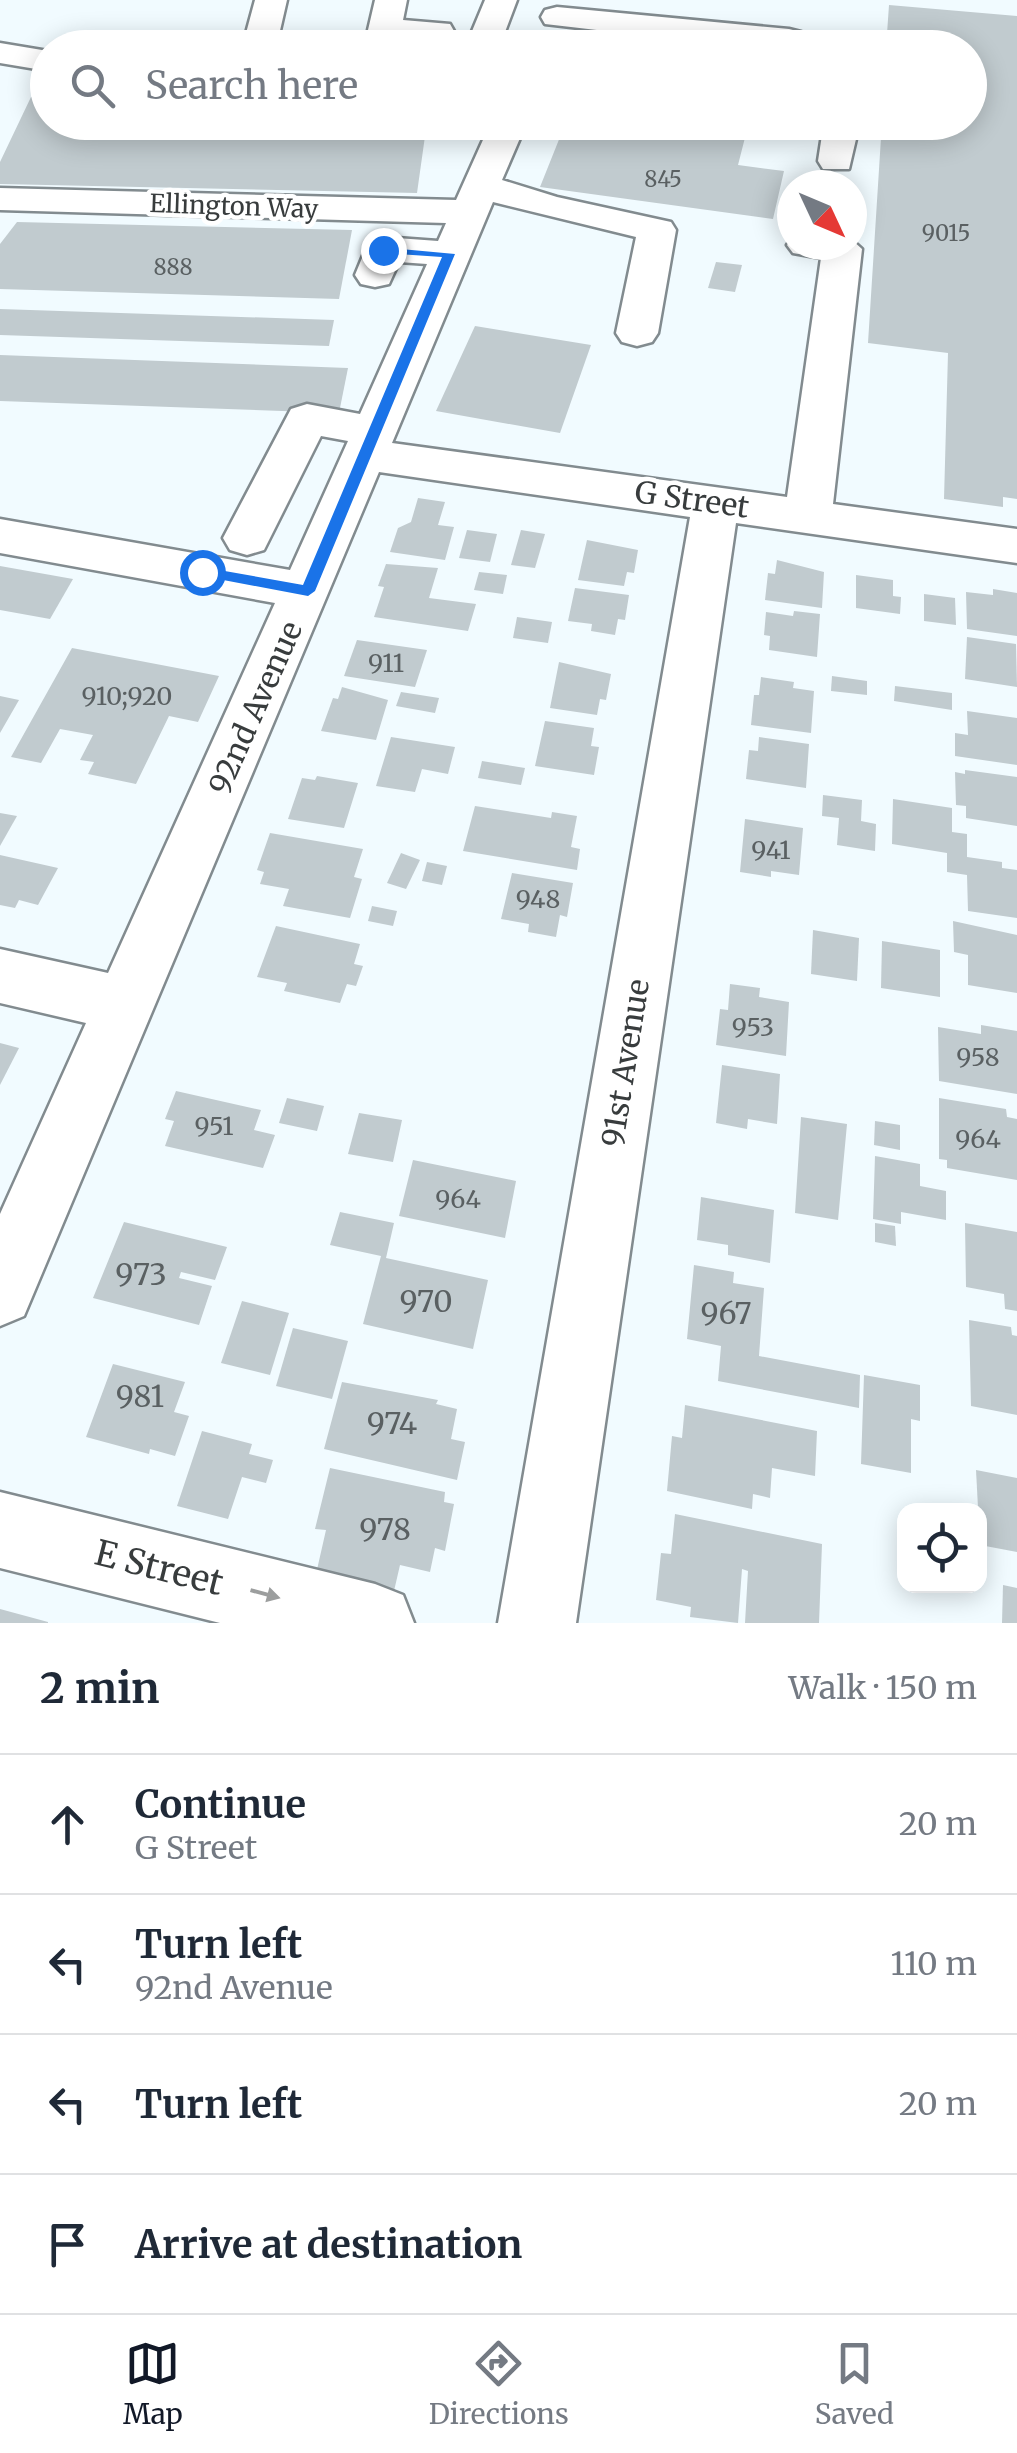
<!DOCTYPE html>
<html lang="en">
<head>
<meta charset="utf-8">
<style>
  body { margin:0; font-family:Merriweather,serif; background:#f2f2f3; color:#1f2937 }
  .controls { position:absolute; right:30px; bottom:30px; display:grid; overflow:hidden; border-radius:20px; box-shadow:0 5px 25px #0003 }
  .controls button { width:90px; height:90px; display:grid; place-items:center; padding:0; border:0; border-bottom:2px solid #e0e1e3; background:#fff; color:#1f2937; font:50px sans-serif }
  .compass { position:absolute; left:777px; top:170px; width:90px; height:90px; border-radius:50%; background:#fff; box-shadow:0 5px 25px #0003; rotate:134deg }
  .stop { position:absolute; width:30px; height:30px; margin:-22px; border:8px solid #1a73e8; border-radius:50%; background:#fff }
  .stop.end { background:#1a73e8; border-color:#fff; box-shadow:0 2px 10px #0008 }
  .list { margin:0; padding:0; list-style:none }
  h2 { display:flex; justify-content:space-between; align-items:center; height:130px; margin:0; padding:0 40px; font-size:42px }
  h2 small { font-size:32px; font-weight:400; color:#747a83 }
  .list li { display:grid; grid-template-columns:65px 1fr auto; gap:30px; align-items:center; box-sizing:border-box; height:140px; padding:0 40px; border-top:2px solid #e0e1e3 }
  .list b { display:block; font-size:38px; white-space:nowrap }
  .list p { margin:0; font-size:32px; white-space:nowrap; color:#747a83 }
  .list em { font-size:32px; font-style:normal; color:#747a83 }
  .icon { flex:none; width:55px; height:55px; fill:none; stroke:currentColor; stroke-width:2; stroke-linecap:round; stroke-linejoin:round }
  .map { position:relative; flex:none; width:1017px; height:1623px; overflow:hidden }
  .search { position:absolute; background:#fff; box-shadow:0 5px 25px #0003; left:30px; right:30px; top:30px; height:110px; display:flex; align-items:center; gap:25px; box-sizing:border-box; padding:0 35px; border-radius:55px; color:#747a83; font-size:38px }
  .sheet { height:690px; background:#fff }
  nav { display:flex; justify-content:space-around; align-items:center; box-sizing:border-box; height:140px; border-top:2px solid #e0e1e3; background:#fff; font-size:28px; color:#747a83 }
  nav a { display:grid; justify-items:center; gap:5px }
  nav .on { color:#111827 }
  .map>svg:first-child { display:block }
</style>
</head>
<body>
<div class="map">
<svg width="1017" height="1623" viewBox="0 0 1017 1623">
  <rect width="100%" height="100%" fill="#f1fbff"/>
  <g fill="#c1cbcf">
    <polygon points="889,5 1017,16 1017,499 1003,497 1003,507 944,499 948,353 868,343 882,122 970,122 970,48 886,48"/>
    <polygon points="596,29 648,35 643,48 582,48 589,30"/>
    <polygon points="31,97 48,97 48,122 427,122 417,193 0,184 0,162"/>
    <polygon points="566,122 749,122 738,165 784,171 773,219 540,187"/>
    <polygon points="17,222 352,230 339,299 0,289 0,244"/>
    <polygon points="716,262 742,265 735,292 708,288"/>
    <polygon points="0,309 334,320 329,346 0,335"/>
    <polygon points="475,326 591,345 560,433 436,411"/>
    <polygon points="0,355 348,368 339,413 0,401"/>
    <polygon points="418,498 445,502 438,525 454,527 445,560 390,552 398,528 411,522"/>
    <polygon points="467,530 497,534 490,562 459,558"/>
    <polygon points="521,530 545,534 535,568 511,565"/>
    <polygon points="587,540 638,550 634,573 627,572 624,586 578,580"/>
    <polygon points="777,560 824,572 822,608 765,600 768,573 775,574"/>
    <polygon points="386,564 438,568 429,598 476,604 468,631 374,617 384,587 378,586"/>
    <polygon points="0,566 73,579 50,619 0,610"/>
    <polygon points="479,572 507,575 503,594 474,590"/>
    <polygon points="856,575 893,580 893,596 901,597 900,614 856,608"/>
    <polygon points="575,588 629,595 625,620 618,619 615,635 591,631 592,624 568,621"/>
    <polygon points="993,589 1017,593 1017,636 967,629 966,592 993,595"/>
    <polygon points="924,594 955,598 956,625 924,621"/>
    <polygon points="794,611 820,614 817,657 769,650 770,636 764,635 766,612 793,616"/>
    <polygon points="517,617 552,622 548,643 513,638"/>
    <polygon points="967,637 1016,644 1017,687 965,679"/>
    <polygon points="357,640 427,650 415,687 344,676"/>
    <polygon points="72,648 219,676 198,722 169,716 136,784 88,774 94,762 80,760 93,735 60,729 41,763 11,757"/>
    <polygon points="559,662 611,674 606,700 600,699 597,715 550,708"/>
    <polygon points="832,676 867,681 867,695 831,691"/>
    <polygon points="761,677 794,682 793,688 814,691 811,733 751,725 754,695 759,695"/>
    <polygon points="895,686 952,693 952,710 894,701"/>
    <polygon points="342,687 388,700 376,740 321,731 333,698 338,699"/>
    <polygon points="401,692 439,698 435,713 396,706"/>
    <polygon points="0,696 19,700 0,733"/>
    <polygon points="967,711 1017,718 1017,765 955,756 955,733 968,735"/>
    <polygon points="545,721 594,728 591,746 599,747 594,775 535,766"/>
    <polygon points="391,737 455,747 448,774 422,769 415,792 376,786"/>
    <polygon points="759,737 809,744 806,788 746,779 749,750 758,751"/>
    <polygon points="482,761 525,768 521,785 478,778"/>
    <polygon points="965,770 1017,777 1017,826 966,818 966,806 956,805 955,772 965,774"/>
    <polygon points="317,776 358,783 344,828 288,819 302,778 315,780"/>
    <polygon points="823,795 862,800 861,821 876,824 875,851 837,845 839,818 822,816"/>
    <polygon points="893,799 952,808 952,832 967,834 967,857 1002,862 1002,868 1017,870 1017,918 968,911 967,875 947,872 947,853 892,844"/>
    <polygon points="475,806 551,818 552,812 577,816 571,847 580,849 577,870 463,851"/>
    <polygon points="0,813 17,816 0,846"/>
    <polygon points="745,819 803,828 799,875 771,871 771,877 740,872"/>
    <polygon points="270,833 363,849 354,877 362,879 350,918 283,906 289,889 260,884 264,872 257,870"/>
    <polygon points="401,853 420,860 406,889 387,883"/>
    <polygon points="0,855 58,868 38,905 19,900 15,908 0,905"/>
    <polygon points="427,862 447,866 442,885 422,881"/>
    <polygon points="512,873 573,883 567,917 560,915 556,937 528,932 529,924 501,919"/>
    <polygon points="372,906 397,911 393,926 368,921"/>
    <polygon points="953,921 1017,935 1017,993 968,985 968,955 954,952"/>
    <polygon points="276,926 360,944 354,964 363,966 356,986 347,984 340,1003 284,991 287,983 257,977"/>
    <polygon points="813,930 859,938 857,981 811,974"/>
    <polygon points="882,941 940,950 940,997 881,988"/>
    <polygon points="730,984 760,988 759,997 789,1002 786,1056 716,1045 720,1009 728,1010"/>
    <polygon points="981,1025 1017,1031 1017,1094 939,1081 938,1027 981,1034"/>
    <polygon points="0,1043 19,1048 0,1085"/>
    <polygon points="722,1065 780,1074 777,1124 748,1119 747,1129 716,1123"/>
    <polygon points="176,1091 261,1110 254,1130 275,1135 263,1168 165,1146 174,1121 165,1119"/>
    <polygon points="287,1098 324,1106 317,1131 279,1123"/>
    <polygon points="939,1098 1006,1109 1007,1117 1017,1119 1017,1180 947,1168 947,1160 939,1159"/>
    <polygon points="359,1113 402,1120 393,1162 348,1154"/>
    <polygon points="801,1117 847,1124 838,1220 795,1213"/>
    <polygon points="875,1121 900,1125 900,1150 874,1145"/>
    <polygon points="875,1156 920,1164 920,1186 946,1191 946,1220 901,1212 901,1224 873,1219"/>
    <polygon points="413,1160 516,1181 505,1238 399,1216"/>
    <polygon points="701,1197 774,1210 770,1263 728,1255 728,1245 697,1240"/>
    <polygon points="340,1212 394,1223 386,1258 488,1280 473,1349 363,1324 381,1256 330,1245"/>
    <polygon points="124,1222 227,1247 215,1280 181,1272 179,1278 212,1286 199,1325 93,1298"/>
    <polygon points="875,1223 895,1226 896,1246 875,1242"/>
    <polygon points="965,1223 1017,1232 1017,1311 1005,1309 1004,1294 966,1287"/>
    <polygon points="694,1265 734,1272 733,1283 764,1288 759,1356 860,1375 859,1408 718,1381 721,1346 687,1339"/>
    <polygon points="242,1301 289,1313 270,1375 221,1363"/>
    <polygon points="969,1320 1011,1327 1012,1335 1017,1336 1017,1415 971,1406"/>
    <polygon points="293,1328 348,1341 332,1399 276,1386"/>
    <polygon points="113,1364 185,1382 174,1412 189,1416 175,1456 150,1449 149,1454 86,1437"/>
    <polygon points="864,1375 920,1385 920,1421 911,1419 911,1473 861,1464"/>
    <polygon points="342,1382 438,1400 436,1404 457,1409 451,1439 465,1442 457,1480 324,1449"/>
    <polygon points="685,1405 817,1431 815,1476 772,1468 770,1498 753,1494 752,1509 667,1491 672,1436 682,1438"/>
    <polygon points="202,1431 252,1444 249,1454 273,1460 266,1483 242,1477 228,1519 177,1506"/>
    <polygon points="330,1468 445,1492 444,1502 454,1504 445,1551 435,1548 430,1572 400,1565 394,1591 316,1574 326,1530 315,1529"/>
    <polygon points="976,1470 1017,1478 1017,1552 980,1545"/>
    <polygon points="675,1514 822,1544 819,1623 745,1623 748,1571 742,1569 738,1623 690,1617 691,1607 656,1600 661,1553 671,1554"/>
    <polygon points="1003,1585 1017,1588 1017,1623 1002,1623"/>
    <polygon points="0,1609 48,1622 48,1623 0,1623"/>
  </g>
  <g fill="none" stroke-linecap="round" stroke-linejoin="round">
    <g stroke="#828b8f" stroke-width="5">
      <g id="minor">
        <polygon points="255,0 287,0 276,48 242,48"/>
        <polygon points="375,0 407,0 403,20 450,24 454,31 450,38 372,37 368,30"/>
        <polygon points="485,0 517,0 499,48 465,48"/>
        <polygon points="557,7 789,29 801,32 806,39 795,48 715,43 714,48 680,48 683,40 545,24 541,17 545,10"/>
        <polygon points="0,43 48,51 48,71 0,63"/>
        <polygon points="491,122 527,122 502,180 557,197 671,222 676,230 658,333 652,342 637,346 622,342 616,333 636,237 493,202 392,443 787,497 821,258 793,253 787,245 792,238 792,245 852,245 852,240 862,249 833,504 1017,529 1017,563 736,523 576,1623 498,1623 690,517 379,472 24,1316 0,1326 0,1214 86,1023 0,1003 0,949 108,973 275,603 0,553 0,519 290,570 348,441 321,436 264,550 247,555 230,550 223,538 291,409 307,404 360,414 427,264 399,262 389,284 375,287 361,284 355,275 369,241 383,237 438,241 446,223 0,210 0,188 456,200"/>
        <polygon points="824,122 860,122 849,169 823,169 818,161"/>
        <polygon points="0,1492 375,1584 403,1595 414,1623 220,1623 0,1568"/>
      </g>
    </g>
    <use href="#minor" fill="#fff" fill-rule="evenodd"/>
  </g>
  <defs><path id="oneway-solid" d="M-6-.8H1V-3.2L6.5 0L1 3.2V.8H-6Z" transform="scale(2.5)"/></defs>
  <use fill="#9c9e9e" href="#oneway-solid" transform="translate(265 1594) rotate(15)"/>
  <polygon fill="#1a73e8" points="379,247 455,254 315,591 308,596 197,575 197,568 202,567 303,585 442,257 383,253"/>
  <g text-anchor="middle" stroke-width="9" stroke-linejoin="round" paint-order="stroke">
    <g font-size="22" fill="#5a6062">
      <text x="663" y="187">845</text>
      <text x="946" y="241">9015</text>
      <text x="173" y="275">888</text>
    </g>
    <g font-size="25" fill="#383c3d" stroke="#fff">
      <text transform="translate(234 206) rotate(2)" y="9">Ellington Way</text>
    </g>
    <g font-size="25" fill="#5a6062">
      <text x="386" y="672">911</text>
      <text x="127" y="705">910;920</text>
      <text x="771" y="859">941</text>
      <text x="538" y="908">948</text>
      <text x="753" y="1036">953</text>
      <text x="978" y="1066">958</text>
      <text x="214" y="1135">951</text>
      <text x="978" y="1148">964</text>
      <text x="458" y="1208">964</text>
    </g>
    <g font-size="30" fill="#383c3d" stroke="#fff">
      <text transform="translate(692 500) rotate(8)" y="10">G Street</text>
      <text transform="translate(256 708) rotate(-66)" y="10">92nd Avenue</text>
      <text transform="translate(626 1063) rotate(-81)" y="10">91st Avenue</text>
    </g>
    <g font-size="30" fill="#5a6062">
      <text x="141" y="1285">973</text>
      <text x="426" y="1312">970</text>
      <text x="726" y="1324">967</text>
      <text x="140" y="1407">981</text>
      <text x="392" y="1434">974</text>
      <text x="385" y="1540">978</text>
    </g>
    <g font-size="35" fill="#383c3d" stroke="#fff">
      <text transform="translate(159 1568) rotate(14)" y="12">E Street</text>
    </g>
  </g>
</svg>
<div class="controls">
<button><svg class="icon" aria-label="locate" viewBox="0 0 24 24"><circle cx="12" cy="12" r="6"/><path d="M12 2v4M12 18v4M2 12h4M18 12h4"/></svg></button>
</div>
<svg class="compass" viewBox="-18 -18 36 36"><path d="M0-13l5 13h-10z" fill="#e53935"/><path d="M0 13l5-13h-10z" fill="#747a83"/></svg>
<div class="stop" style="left:202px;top:572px"></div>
<div class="stop end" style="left:383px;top:250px"></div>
<div class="search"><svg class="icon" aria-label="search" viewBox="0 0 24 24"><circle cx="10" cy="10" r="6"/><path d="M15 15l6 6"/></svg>Search here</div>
</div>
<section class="sheet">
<h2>2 min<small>Walk · 150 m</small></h2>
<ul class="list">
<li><svg class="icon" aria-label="ahead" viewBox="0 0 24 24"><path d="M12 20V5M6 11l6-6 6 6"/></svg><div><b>Continue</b><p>G Street</p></div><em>20 m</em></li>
<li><svg class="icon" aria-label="left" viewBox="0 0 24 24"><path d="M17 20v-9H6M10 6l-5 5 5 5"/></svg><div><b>Turn left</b><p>92nd Avenue</p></div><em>110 m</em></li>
<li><svg class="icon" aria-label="left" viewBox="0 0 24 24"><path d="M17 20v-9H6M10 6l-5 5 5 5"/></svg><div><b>Turn left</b></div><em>20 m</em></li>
<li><svg class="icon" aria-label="arrive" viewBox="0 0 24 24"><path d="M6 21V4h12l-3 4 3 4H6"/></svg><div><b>Arrive at destination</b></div></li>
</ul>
</section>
<nav>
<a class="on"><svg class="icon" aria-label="map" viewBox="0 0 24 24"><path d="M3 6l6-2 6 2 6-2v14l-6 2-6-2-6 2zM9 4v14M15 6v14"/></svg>Map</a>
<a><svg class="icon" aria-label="directions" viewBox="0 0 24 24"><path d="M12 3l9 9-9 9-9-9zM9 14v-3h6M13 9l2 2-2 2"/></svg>Directions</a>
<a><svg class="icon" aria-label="saved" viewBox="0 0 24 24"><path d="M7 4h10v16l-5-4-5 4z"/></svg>Saved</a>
</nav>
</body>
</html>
